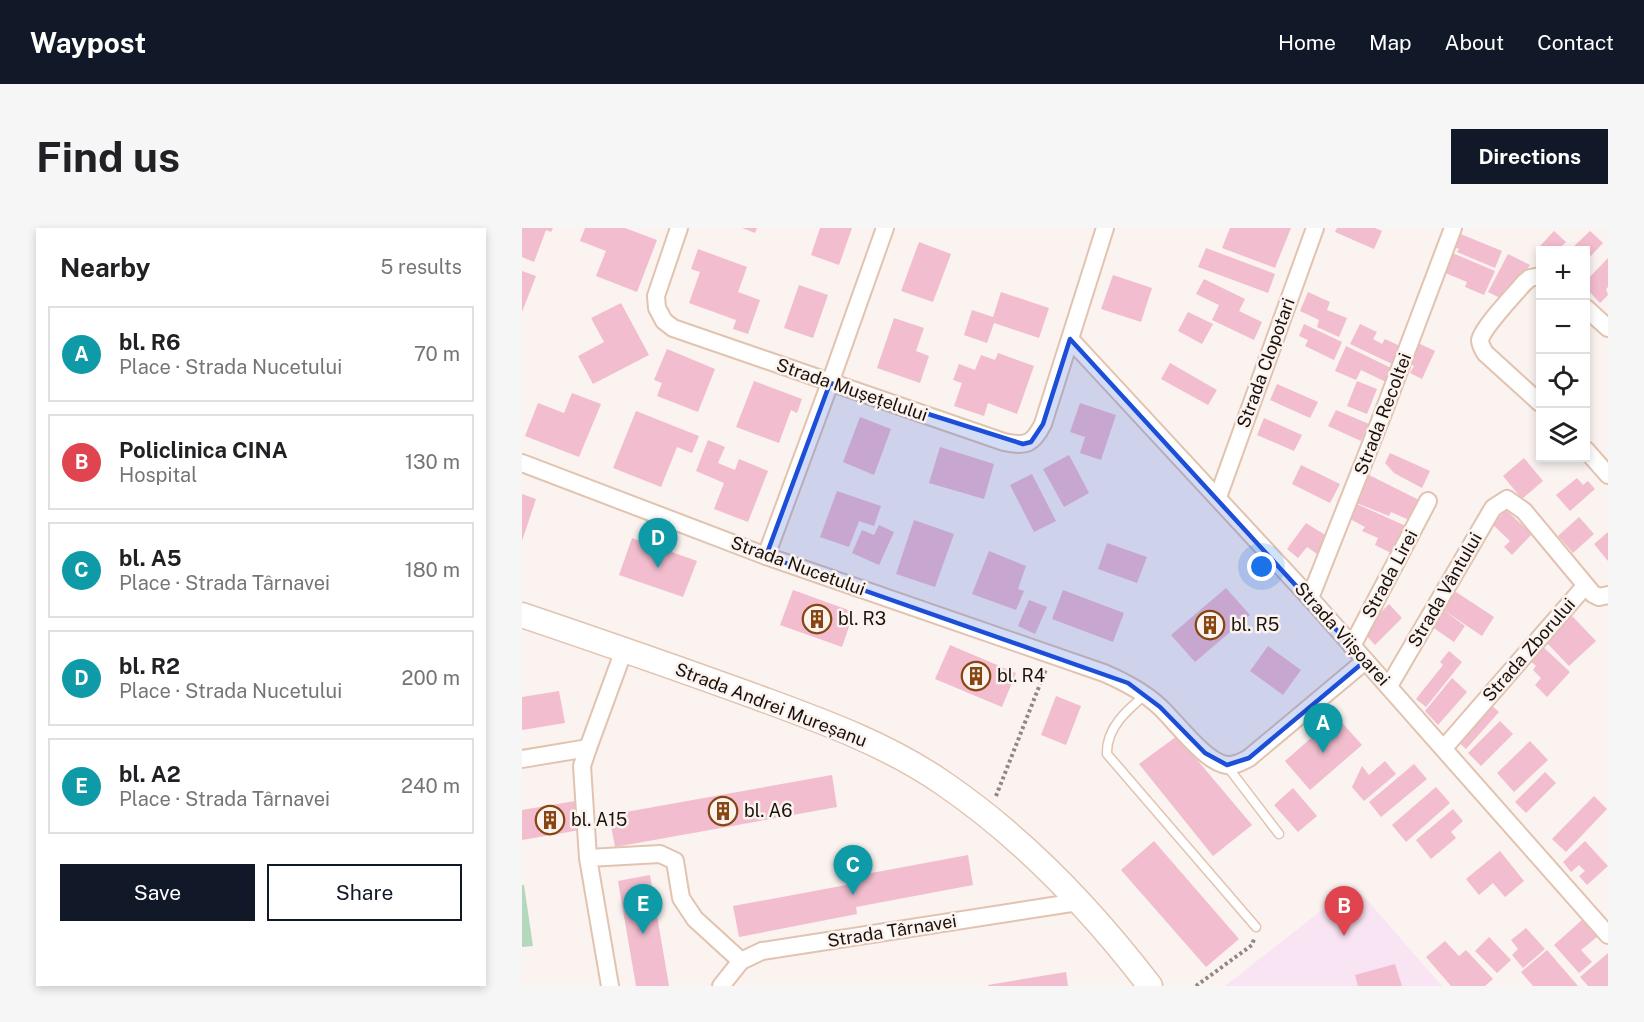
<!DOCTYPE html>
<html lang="en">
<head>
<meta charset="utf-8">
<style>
  body { margin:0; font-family:"Public Sans",sans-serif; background:#f6f6f6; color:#202124 }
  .controls { position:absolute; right:18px; top:18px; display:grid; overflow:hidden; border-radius:0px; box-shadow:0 3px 9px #0003 }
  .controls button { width:54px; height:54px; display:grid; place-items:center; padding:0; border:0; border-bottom:2px solid #e0e0e0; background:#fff; color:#202124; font:30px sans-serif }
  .you { position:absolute; left:740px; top:339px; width:21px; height:21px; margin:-15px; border:4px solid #fff; border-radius:50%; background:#1a73e8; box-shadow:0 0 0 9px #1a73e833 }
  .badge { display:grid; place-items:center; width:39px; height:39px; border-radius:50%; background:#111827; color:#fff; font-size:20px; font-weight:700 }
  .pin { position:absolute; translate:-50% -50px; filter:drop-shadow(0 2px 3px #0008) }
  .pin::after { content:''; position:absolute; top:32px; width:21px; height:18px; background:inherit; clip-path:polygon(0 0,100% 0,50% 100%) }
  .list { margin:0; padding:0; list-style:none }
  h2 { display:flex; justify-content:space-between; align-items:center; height:78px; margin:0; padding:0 24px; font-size:26px }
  h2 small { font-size:20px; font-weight:400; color:#757577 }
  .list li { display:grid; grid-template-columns:39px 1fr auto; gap:18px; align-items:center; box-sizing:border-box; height:96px; margin:0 12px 12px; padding:0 12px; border:2px solid #e0e0e0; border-radius:0px }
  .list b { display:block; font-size:22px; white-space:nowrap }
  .list p { margin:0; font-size:20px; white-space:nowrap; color:#757577 }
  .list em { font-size:20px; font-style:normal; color:#757577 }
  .actions { display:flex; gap:12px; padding:18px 24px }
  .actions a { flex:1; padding:14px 0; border:2px solid #111827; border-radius:0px; text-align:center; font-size:21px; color:#111827 }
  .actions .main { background:#111827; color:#fff }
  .icon { flex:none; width:33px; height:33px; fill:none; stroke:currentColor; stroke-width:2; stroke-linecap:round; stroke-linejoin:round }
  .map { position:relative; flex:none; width:1086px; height:758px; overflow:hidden; border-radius:0px }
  header { display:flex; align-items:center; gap:36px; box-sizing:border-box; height:84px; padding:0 30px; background:#111827; color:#fff }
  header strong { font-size:28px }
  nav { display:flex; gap:33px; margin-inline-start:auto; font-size:21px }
  .intro { display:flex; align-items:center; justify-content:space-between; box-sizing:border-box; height:144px; padding:0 36px }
  h1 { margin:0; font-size:42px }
  .button { padding:15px 27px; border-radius:0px; background:#111827; color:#fff; font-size:21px; font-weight:700 }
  main { display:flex; gap:36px; padding:0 36px }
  aside { flex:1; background:#fff; border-radius:0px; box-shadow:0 3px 9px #0003 }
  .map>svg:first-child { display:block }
</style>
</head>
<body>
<header>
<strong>Waypost</strong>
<nav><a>Home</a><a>Map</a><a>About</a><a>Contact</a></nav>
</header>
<div class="intro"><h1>Find us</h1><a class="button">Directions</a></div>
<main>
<aside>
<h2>Nearby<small>5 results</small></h2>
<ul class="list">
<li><span class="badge" style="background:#0f9aa8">A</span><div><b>bl. R6</b><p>Place · Strada Nucetului</p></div><em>70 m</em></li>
<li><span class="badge" style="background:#e0444e">B</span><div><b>Policlinica CINA</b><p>Hospital</p></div><em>130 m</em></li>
<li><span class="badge" style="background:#0f9aa8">C</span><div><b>bl. A5</b><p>Place · Strada Târnavei</p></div><em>180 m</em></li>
<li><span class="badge" style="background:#0f9aa8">D</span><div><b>bl. R2</b><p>Place · Strada Nucetului</p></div><em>200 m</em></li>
<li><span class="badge" style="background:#0f9aa8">E</span><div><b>bl. A2</b><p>Place · Strada Târnavei</p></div><em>240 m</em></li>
</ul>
<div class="actions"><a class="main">Save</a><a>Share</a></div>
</aside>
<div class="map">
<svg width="1086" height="758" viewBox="0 0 1086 758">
  <rect width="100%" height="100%" fill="#faf3f0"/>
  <polygon fill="#f9e4f3" points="832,657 920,758 703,758"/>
  <polygon fill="#b5d8bd" points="0,657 2,657 11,718 0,719"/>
  <g fill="#f2bdce">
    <polygon points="0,0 31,0 29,4 24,2 12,34 0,29"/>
    <polygon points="63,0 103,0 135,12 115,64 74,48 84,23 58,13"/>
    <polygon points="220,0 235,0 233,5"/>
    <polygon points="298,0 330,0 317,37 289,27"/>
    <polygon points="708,0 769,0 753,40 700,20"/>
    <polygon points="815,0 853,0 860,3 852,21 813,4"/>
    <polygon points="1032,3 1044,14 1036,22 1022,22 1018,18"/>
    <polygon points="1068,3 1081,15 1064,33 1064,22 1048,22"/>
    <polygon points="936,5 980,23 973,40 935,24 937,21 930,18"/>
    <polygon points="397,14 429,26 411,74 379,63"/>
    <polygon points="684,20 753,46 746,65 676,39"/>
    <polygon points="176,21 225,39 216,64 238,72 226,106 211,101 214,92 167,75 178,44 169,41"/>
    <polygon points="928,24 973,43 962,67 943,59 945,54 921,44"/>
    <polygon points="986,26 1008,37 982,72 966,64"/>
    <polygon points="1086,30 1086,59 1084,61 1086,67 1078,75 1064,60 1064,53"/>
    <polygon points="0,43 14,48 0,84"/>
    <polygon points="591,47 630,60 619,94 579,81"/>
    <polygon points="682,51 723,71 717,83 740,94 732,112 690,92 697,77 674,66"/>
    <polygon points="277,57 306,67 291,110 262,100"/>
    <polygon points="479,64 527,80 517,110 472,95 465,115 442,107 450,82 471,89"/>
    <polygon points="786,64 808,74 805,82 825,90 817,109 795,99 797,92 778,83"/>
    <polygon points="99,75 127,127 71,156 56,128 82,114 69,90"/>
    <polygon points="666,84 691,96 680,116 656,103"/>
    <polygon points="372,90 402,100 394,123 407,128 398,155 355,140"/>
    <polygon points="782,96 820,114 812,132 783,118 786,112 777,108"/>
    <polygon points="838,96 855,104 851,111 860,116 863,111 878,118 870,136 828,116"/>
    <polygon points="896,115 913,123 900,151 888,145 892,138 886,135"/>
    <polygon points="824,118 869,140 864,154 839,142 834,152 813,143"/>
    <polygon points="145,121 193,141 176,184 135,168 140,155 132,152"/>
    <polygon points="476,125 512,138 495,186 466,175 462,188 432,178 440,155 431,152 437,136 453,142 459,127 473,132"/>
    <polygon points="648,135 695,162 686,177 639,151"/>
    <polygon points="232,153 280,171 275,185 269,182 257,215 214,199"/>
    <polygon points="835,153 855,161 845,186 825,178"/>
    <polygon points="755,156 796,174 788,190 748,172"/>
    <polygon points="50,165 79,176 57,229 3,208 16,175 42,185"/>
    <polygon points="558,175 594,187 579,232 558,225 563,209 548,204"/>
    <polygon points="814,182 847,196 839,213 806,198"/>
    <polygon points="114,183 177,208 170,225 155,219 139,259 91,240"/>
    <polygon points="338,189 369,201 352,247 321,234"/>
    <polygon points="742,190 780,207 772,223 735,207"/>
    <polygon points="186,212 203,219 196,235 213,242 217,231 246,243 226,294 192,281 202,255 174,243"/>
    <polygon points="418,219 472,236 462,271 407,255"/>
    <polygon points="868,225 908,243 900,260 872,245 863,235"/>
    <polygon points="547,227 567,265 542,279 521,241"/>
    <polygon points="1002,230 1021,253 1000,271 981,248"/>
    <polygon points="779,237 818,256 808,275 770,256"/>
    <polygon points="510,246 534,293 512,304 488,257"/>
    <polygon points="845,246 899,273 887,292 869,284 867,288 832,274"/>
    <polygon points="1055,250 1061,257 1066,253 1073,261 1048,283 1034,267"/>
    <polygon points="315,263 359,278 352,298 337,293 327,319 298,309"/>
    <polygon points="0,266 14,271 0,313"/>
    <polygon points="835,276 886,299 871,326 853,317 856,310 840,303 843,299 828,291"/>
    <polygon points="984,282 1010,306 990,327 982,319 988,313 970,296"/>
    <polygon points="1057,289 1072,306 1051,325 1036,308"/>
    <polygon points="392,292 432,306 413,359 374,346"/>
    <polygon points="784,295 808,310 798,328 785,319 776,330 765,321"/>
    <polygon points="357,297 372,304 357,337 330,325 340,302 352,307"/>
    <polygon points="1086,304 1086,333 1072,316"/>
    <polygon points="110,310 175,333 161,369 97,347"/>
    <polygon points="585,315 625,329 615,355 576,341"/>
    <polygon points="467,323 504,338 496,361 502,363 494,382 450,366"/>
    <polygon points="704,360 728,387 673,434 649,407"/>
    <polygon points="928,360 972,389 960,408 920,381 943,398 932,414 906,396"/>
    <polygon points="271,362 332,384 320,419 258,397"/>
    <polygon points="541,362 602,385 591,414 530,391"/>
    <polygon points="507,372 525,379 513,406 496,398"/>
    <polygon points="867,376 880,390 853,417 840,403"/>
    <polygon points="1050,388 1074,413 1047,438 1023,413"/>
    <polygon points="1018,416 1048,444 1025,469 1013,457 1019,450 1011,442 1014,438 1005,430"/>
    <polygon points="428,417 494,445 480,479 413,451"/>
    <polygon points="746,418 779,442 761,467 728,443"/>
    <polygon points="927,423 940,434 904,479 894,471 921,437 918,434"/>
    <polygon points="930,450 945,464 916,497 903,483"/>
    <polygon points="37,463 43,495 0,502 0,469"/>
    <polygon points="534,468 559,478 544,517 519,507"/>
    <polygon points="968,476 977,484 944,521 934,512"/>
    <polygon points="814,488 840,517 788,562 763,533"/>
    <polygon points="978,493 991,506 959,538 946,525"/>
    <polygon points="655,508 730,597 691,628 617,536"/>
    <polygon points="1008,513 1026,532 992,564 975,545"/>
    <polygon points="863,533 874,546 842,573 830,559 840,538 847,547"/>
    <polygon points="892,536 905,551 859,589 847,574"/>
    <polygon points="1023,544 1034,555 1004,585 993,574"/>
    <polygon points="310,547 315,579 93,619 87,587"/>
    <polygon points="914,559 928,575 884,614 870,597"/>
    <polygon points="771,560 795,588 776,604 752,577"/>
    <polygon points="1072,568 1085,581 1044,624 1030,611"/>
    <polygon points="53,573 58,602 0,612 0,582"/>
    <polygon points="931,581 941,593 929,604 934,610 909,631 894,612"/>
    <polygon points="632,613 717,711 684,739 599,642"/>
    <polygon points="1063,613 1086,638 1065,657 1057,648 1063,643 1057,637 1049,644 1041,634"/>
    <polygon points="978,623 1002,653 983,669 971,655 957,667 944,651"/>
    <polygon points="446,627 451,657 334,679 335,686 217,709 211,678 330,656 328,649"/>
    <polygon points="128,647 147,758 114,758 96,653"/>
    <polygon points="1061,691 1076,708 1059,722 1070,734 1057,745 1032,717"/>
    <polygon points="1004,700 1023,721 1001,740 990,727 996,721 989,712"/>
    <polygon points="967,709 989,732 975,745 953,723"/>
    <polygon points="923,713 937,728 944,722 971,751 963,758 929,758 904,729"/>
    <polygon points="1025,722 1056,758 1011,758 999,744"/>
    <polygon points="1086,725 1086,758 1066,758 1058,749"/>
    <polygon points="873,736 880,758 836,758 833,747"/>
    <polygon points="544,744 546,758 466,758 466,757"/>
  </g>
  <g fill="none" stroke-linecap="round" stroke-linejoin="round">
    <g stroke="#e2c3af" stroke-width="11">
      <g id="lane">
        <path d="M623 467C605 482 584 500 585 526L734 699"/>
        <polyline points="705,538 757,606"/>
      </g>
    </g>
    <g stroke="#e2c3af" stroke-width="20">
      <g id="street">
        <path d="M157 0 134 68 135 80 142 93 151 100 482 214C504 219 511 216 521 196L583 0"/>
        <path d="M1018 48 1008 50 1002 55C992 67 961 99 958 112 958 117 961 121 963 125L1018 175"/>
        <polyline points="1064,80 1086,100"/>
        <polyline points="548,111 788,370 1086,707"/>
        <polyline points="1064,222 1086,247"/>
        <path d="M0 235 244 328 582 445C603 454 622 464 638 479 654 494 684 535 705 537 713 538 721 533 727 530L843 433"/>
        <polyline points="696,269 793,0"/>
        <polyline points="244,328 308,155 363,0"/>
        <polyline points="788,370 860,188 931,0"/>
        <polyline points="830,418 906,273"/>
        <polyline points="867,458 971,280 985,271 1002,283 1071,366 1077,369 1086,367"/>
        <polyline points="66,520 102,422"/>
        <polyline points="922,520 1063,358"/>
        <polyline points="0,531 66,520 60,538 66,630"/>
        <polyline points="88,758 66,630 138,626 153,633 159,670 173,691 219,733"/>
        <polyline points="199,758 219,733 240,723 556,674"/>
      </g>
    </g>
    <g stroke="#e2c3af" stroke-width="27">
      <path id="secondary" d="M0 387C77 413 155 440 232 468 297 492 363 515 421 555 500 609 570 682 628 758"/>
    </g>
    <g stroke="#908783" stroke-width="4" stroke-dasharray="3 3" stroke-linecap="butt">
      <polyline points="474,568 524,441"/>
      <polyline points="674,758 730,717 732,711"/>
    </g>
    <use href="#lane" stroke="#fff" stroke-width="8"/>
    <use href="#street" stroke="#fff" stroke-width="16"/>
    <use href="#secondary" stroke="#fff" stroke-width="24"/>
  </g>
  <path fill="#1d4ed8" fill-opacity="0.2" stroke="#1d4ed8" stroke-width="4.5" stroke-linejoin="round" d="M548 111 843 433 727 530 705 537 683 525 638 479 606 455 244 328 308 155 501 216 509 214 521 196Z"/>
  <defs>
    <g id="building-ring" transform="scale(1.5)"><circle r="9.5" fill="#faf3f0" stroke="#874611" stroke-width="1.5"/><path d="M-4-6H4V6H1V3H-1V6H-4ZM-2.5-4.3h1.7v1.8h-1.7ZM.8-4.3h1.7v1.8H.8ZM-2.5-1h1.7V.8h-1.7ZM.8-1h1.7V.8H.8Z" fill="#874611"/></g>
  </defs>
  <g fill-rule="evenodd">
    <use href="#building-ring" x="295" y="391"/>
    <use href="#building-ring" x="688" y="397"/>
    <use href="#building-ring" x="454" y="448"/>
    <use href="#building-ring" x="201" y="583"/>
    <use href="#building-ring" x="28" y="592"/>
  </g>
  <g text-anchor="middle" stroke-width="5" stroke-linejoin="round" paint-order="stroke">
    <g font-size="18" fill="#1c110a" stroke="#faf3f0">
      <text transform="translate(744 135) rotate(-70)" y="6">Strada Clopotari</text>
      <text transform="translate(330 162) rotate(19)" y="6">Strada Mușețelului</text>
      <text transform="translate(861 186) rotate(-69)" y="6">Strada Recoltei</text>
      <text transform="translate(276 338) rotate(20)" y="6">Strada Nucetului</text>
      <text transform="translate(868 346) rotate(-62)" y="6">Strada Lirei</text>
      <text transform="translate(923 362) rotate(-60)" y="6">Strada Vântului</text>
      <text transform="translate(820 406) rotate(48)" y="6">Strada Viișoarei</text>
      <text transform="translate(1007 422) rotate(-49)" y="6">Strada Zborului</text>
      <text transform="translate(249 477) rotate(21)" y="6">Strada Andrei Mureșanu</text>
      <text transform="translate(370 703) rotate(-9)" y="6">Strada Târnavei</text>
    </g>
    <g font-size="18" fill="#1c110a" stroke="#faf3f0" text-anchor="start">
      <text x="316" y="397">bl. R3</text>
      <text x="709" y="403">bl. R5</text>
      <text x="475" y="454">bl. R4</text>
      <text x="222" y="589">bl. A6</text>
      <text x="49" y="598">bl. A15</text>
    </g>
  </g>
</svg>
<div class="controls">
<button>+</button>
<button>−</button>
<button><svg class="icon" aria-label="locate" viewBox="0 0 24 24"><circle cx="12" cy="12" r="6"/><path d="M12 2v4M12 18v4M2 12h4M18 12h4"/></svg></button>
<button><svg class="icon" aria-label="layers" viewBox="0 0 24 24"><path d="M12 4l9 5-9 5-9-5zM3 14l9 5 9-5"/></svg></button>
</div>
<div class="you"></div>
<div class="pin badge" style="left:801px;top:525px;background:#0f9aa8">A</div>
<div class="pin badge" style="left:822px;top:708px;background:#e0444e">B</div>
<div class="pin badge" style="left:331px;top:667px;background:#0f9aa8">C</div>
<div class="pin badge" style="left:136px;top:340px;background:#0f9aa8">D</div>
<div class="pin badge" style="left:121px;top:706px;background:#0f9aa8">E</div>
</div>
</main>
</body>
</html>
